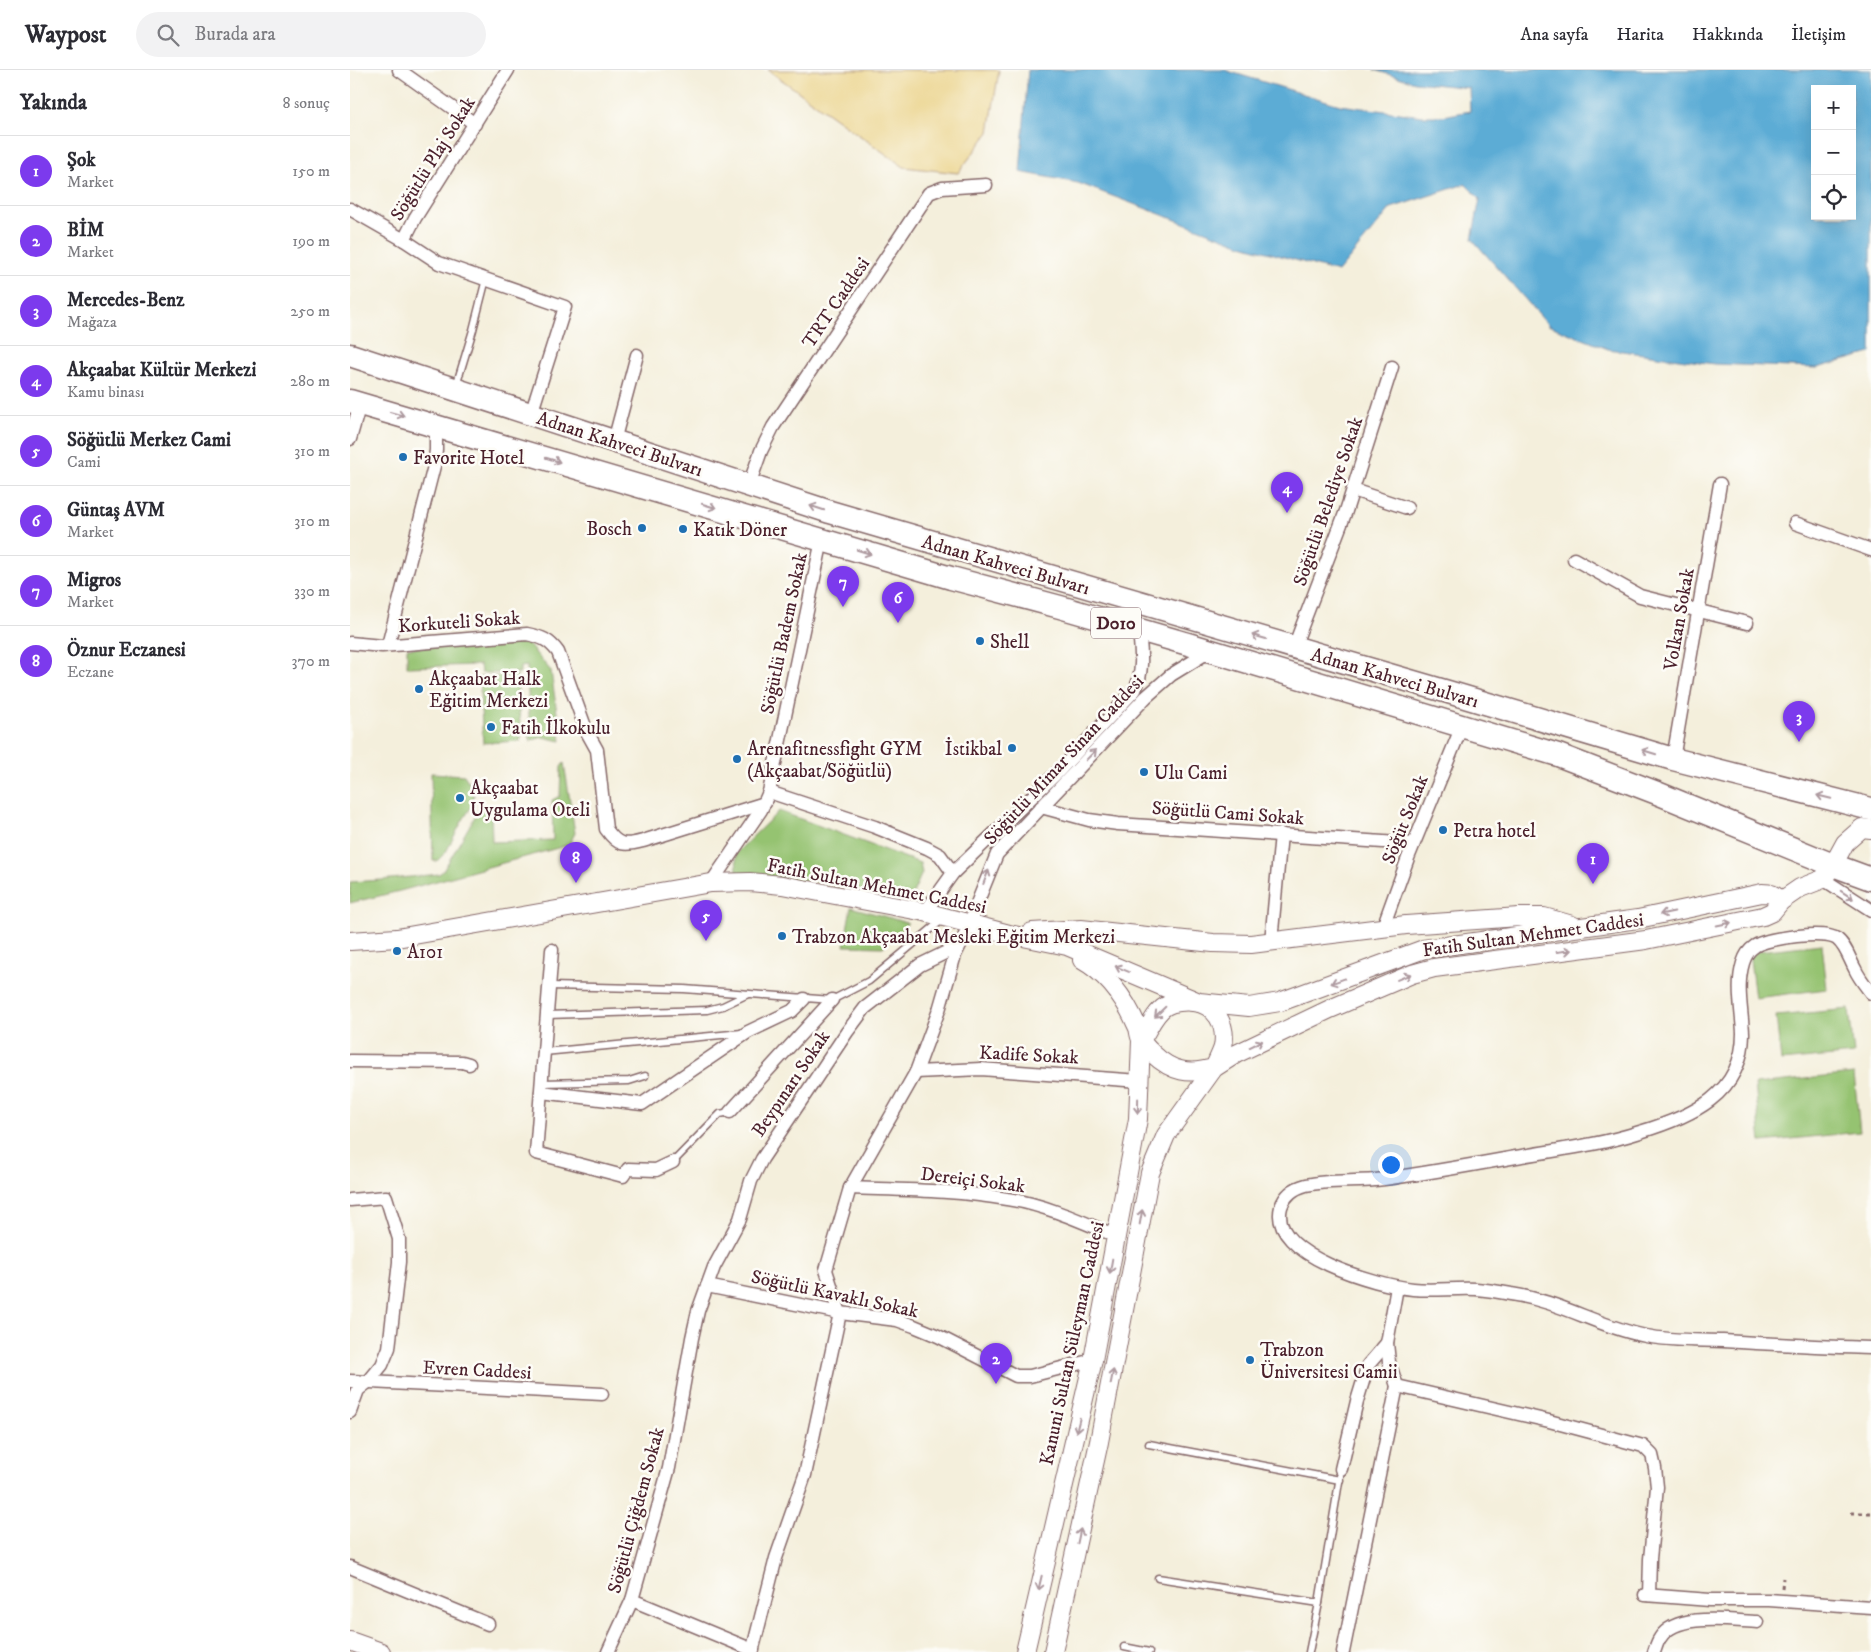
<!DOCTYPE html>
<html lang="tr">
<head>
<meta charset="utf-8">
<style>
  body { margin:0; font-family:"IM FELL DW Pica",serif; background:#f2f2f3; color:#2b2b33 }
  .controls { position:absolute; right:15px; top:15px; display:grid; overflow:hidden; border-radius:0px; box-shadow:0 5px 20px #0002 }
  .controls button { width:45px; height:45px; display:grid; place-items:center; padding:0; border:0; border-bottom:1px solid #e1e1e2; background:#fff; color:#2b2b33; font:25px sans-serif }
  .you { position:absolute; left:1040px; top:1094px; width:18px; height:18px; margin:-12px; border:4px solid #fff; border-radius:50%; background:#1a73e8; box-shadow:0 0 0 8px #1a73e833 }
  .badge { display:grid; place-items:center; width:32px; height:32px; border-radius:50%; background:#7c3aed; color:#fff; font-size:16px; font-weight:700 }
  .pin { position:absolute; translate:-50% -41px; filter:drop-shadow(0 1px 2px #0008) }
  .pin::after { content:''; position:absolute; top:26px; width:18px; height:15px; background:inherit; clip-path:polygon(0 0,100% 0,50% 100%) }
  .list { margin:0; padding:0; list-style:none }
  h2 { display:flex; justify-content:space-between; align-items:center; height:65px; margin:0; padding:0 20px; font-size:21px }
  h2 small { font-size:16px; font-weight:400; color:#7c7c81 }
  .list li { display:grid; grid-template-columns:32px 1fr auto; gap:15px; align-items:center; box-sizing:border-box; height:70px; padding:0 20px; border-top:1px solid #e1e1e2 }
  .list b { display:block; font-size:19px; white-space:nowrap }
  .list p { margin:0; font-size:16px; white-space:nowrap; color:#7c7c81 }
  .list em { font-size:16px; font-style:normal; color:#7c7c81 }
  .icon { flex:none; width:28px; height:28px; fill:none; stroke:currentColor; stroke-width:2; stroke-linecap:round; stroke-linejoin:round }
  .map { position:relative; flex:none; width:1521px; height:1582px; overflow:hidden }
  header { display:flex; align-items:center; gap:30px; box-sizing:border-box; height:70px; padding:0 25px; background:#fff; border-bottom:1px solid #e1e1e2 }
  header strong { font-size:24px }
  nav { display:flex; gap:28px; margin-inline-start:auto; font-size:18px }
  .search { width:350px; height:45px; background:#f2f2f3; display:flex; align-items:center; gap:12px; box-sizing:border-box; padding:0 18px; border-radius:28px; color:#7c7c81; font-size:19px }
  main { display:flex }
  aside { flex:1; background:#fff }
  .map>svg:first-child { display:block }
</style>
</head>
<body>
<header>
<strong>Waypost</strong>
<div class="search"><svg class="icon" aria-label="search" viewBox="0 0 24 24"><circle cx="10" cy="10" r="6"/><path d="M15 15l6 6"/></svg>Burada ara</div>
<nav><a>Ana sayfa</a><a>Harita</a><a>Hakkında</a><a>İletişim</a></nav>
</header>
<main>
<aside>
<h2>Yakında<small>8 sonuç</small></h2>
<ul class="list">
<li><span class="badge">1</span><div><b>Şok</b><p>Market</p></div><em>150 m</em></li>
<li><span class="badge">2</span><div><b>BİM</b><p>Market</p></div><em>190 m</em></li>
<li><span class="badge">3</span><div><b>Mercedes-Benz</b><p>Mağaza</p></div><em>250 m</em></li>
<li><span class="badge">4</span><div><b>Akçaabat Kültür Merkezi</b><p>Kamu binası</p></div><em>280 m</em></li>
<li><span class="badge">5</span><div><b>Söğütlü Merkez Cami</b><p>Cami</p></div><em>310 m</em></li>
<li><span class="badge">6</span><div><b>Güntaş AVM</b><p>Market</p></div><em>310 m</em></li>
<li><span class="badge">7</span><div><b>Migros</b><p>Market</p></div><em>330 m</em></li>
<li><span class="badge">8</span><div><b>Öznur Eczanesi</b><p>Eczane</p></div><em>370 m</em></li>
</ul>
</aside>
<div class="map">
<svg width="1521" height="1582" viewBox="0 0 1521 1582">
  <rect width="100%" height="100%" fill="#fdfcf7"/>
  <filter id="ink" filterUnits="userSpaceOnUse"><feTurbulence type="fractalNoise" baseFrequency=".02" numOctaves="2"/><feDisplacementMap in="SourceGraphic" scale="10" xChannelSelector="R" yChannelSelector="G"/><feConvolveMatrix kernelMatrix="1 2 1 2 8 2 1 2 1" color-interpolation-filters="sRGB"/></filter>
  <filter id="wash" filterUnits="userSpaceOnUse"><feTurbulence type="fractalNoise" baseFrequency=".0096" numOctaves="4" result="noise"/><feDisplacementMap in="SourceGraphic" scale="20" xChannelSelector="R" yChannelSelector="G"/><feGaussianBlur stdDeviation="1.12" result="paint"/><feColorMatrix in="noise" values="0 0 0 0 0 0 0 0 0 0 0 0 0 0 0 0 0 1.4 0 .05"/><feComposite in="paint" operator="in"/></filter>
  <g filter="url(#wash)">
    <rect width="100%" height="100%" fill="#f4efdc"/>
    <g fill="#95c371" stroke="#70714e">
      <polygon points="177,573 201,601 211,671 192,667 180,671 177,596 170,597 170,603 131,603 130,595 57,597 57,578"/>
      <polygon points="167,605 171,671 133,673 129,607"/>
      <polygon points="214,693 225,763 219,775 50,821 0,833 0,812 31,810 89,804 93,801 131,736 137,736 141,738 142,772 203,770 202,730 210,726 211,697"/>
      <polygon points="81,703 114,705 124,720 123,734 111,753 96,782 87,791 83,791"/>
      <polygon points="429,741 570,793 572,803 559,832 467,812 387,804 386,783"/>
      <polygon points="501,837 558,853 533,877 494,876"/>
      <polygon points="1472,874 1477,919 1405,928 1399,882"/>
      <polygon points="1499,939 1504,984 1431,991 1426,946"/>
      <polygon points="1504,1004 1510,1062 1411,1072 1405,1014"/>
    </g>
    <polygon fill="#eeda9e" stroke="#9c7c64" points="418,0 649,0 639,62 608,103 554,97"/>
    <path fill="#5bacd5" stroke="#526680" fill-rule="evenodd" d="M678 0H874L990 35 1072 46H1093L1120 41 1119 18 1065 12 1024 0H1521V283L1467 298 1364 294 1258 279 1198 255 1122 169 1130 129 1115 114 1041 138 988 202 892 175 728 113 670 102ZM1465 19H1502V146H1465Z"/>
  </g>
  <g filter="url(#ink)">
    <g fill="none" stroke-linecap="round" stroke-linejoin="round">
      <g stroke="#866869" stroke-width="9">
        <g id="lane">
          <polyline points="106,316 123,260 136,209"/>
          <polyline points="199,916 334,919 482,930 519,911 592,850"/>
          <polyline points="197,945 357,940 373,936 398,924"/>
          <polyline points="194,982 392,963"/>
          <polyline points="192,1013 279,1011 295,1006"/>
          <polyline points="323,1092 370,1044 380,1042"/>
          <polyline points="799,1374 990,1410"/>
          <polyline points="808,1508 969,1533"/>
          <polyline points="774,1577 799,1582"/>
          <polyline points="959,1582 969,1533 990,1406"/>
        </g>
      </g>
      <g stroke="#866869" stroke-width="15">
        <g id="street">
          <polyline points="49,0 125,54"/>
          <polyline points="0,139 54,170 89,193 215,237 181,344"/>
          <polyline points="54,170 65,148 158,0"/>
          <polyline points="0,369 10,334"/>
          <polyline points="264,371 287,285"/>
          <polyline points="399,415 411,381 423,357 579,123 592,118 636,115"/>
          <polyline points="1003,420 1057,438"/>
          <polyline points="1445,453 1521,480"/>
          <polyline points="1224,489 1290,526 1397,553"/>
          <path d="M0 573 32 576 177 564C192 567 199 570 208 582L237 662 247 680 256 759C268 776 274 776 293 771L415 733"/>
          <polyline points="38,575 84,396 86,380 86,355"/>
          <polyline points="944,577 996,441 1042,297"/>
          <polyline points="1323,689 1370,414"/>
          <polyline points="419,722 525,757 577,778 590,785 603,803"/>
          <polyline points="691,737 739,750 768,754 1063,774"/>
          <polyline points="1473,809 1521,840"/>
          <polyline points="361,813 411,740 419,722 472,470"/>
          <path d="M575 842 603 803 708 702 785 620C794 601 791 581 789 560"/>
          <polyline points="1033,857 1058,788 1112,656"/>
          <polyline points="921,872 931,764"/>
          <polyline points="202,880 186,1083 273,1106 278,1099 306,1100 323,1092"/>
          <path d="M1521 923C1515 915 1509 908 1505 899 1500 890 1496 876 1487 869 1475 860 1418 868 1405 876 1399 880 1395 886 1393 893 1386 916 1392 940 1393 963 1393 1025 1340 1047 1290 1062 1250 1075 1207 1080 1166 1087 1122 1095 1078 1103 1034 1109 1008 1113 981 1109 956 1115 944 1118 935 1125 931 1137 918 1186 1028 1215 1063 1219 1084 1221 1105 1218 1126 1219 1138 1220 1150 1222 1161 1224 1210 1231 1249 1257 1296 1266 1321 1271 1347 1270 1373 1271 1422 1274 1472 1277 1521 1278"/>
          <polyline points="0,991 112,992 119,994"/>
          <polyline points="566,1002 631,999 789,1011"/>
          <polyline points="191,1022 292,1034 398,962 442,941 454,929"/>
          <polyline points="380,1042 482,930"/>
          <path d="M500 1118C553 1120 606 1120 657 1129 693 1134 733 1152 766 1166"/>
          <polyline points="0,1130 36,1127 49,1169 49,1192 39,1278 32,1295 18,1312 8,1320 0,1342"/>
          <polyline points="357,1216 490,1243 547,1250 564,1256 588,1266 666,1306 680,1306 743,1290"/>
          <polyline points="0,1311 252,1324"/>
          <polyline points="1047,1316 1199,1351 1293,1376 1302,1385 1305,1398 1307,1417 1300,1489 1299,1525"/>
          <polyline points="991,1399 1007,1331 1018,1295 1037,1273"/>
          <polyline points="0,1497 138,1554"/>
          <polyline points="1295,1525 1360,1530 1419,1530 1521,1537"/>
          <polyline points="282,1530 403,1580"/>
          <polyline points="258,1582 282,1530 319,1398 342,1268 348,1241 364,1197 390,1149 401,1111 412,1089 497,962 515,938 570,895 609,876"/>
          <polyline points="402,1582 426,1488 455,1405 490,1243 476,1200 500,1118 566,1002 589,940 605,885 621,853 626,836 647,784 796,627 821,605 860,581"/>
          <polyline points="993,1582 1047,1316 1039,1292 1037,1273 1047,1217"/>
          <path d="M1304 1582C1306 1577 1307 1572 1310 1568 1326 1542 1381 1551 1407 1552"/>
        </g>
      </g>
      <g stroke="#866869" stroke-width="20">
        <g id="secondary">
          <polyline points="682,862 731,859 863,873 901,874 1056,855 1169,847 1194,847 1222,855"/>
          <path d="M0 871 47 868 361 813 400 812 432 815 575 842 659 864 717 876 849 932 899 937 930 932 1074 879 1288 849 1412 823C1420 823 1425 824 1431 831"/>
          <path d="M732 890C759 905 776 930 788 958 789 961 789 966 791 969 793 975 799 980 803 984 822 1002 839 1005 864 998 867 991 871 984 873 977 877 955 866 934 843 932 835 931 823 932 816 936 804 943 799 959 791 970"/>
          <polyline points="0,1571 31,1582"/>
          <polyline points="675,1582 743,1290 788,1049 791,970"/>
          <polyline points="703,1582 749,1372 800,1103 816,1065 864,998 886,984 980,939 1062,904 1084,898 1296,870 1413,846 1422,842 1431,831 1450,818 1473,809 1483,795 1495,773 1512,758 1521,759"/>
        </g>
      </g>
      <g stroke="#866869" stroke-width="25">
        <g id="highway">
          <polyline points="0,285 480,442 1098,622 1323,689 1521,739"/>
          <polyline points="0,331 601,508 710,537 838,574 1208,685 1307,723 1483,795 1521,809"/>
        </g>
      </g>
      <g stroke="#866869" stroke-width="3" stroke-dasharray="4 4" stroke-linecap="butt">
        <polyline points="1501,1443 1521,1443"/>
        <polyline points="1432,1518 1433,1508"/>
      </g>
      <use href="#lane" stroke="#fff" stroke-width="6"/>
      <use href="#street" stroke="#fff" stroke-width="12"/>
      <use href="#secondary" stroke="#fff" stroke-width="18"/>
      <use href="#highway" stroke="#fff" stroke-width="22"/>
    </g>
    <defs><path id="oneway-shaft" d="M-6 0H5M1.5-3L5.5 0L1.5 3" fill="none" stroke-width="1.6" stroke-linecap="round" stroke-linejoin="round" transform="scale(1.25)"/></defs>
    <g stroke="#ae9aa0">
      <use href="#oneway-shaft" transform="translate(47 344) rotate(16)"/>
      <use href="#oneway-shaft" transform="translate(203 390) rotate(17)"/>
      <use href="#oneway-shaft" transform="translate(359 436) rotate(17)"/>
      <use href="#oneway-shaft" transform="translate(467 438) rotate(-162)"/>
      <use href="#oneway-shaft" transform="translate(514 482) rotate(17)"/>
      <use href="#oneway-shaft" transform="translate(909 567) rotate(-164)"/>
      <use href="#oneway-shaft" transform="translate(1299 682) rotate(-163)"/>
      <use href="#oneway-shaft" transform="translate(741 685) rotate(-46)"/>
      <use href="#oneway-shaft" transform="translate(1474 727) rotate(-166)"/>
      <use href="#oneway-shaft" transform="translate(636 807) rotate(-69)"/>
      <use href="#oneway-shaft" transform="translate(1497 825) rotate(33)"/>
      <use href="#oneway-shaft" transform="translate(1317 843) rotate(168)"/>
      <use href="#oneway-shaft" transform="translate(1374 854) rotate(-11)"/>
      <use href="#oneway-shaft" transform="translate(1214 881) rotate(-7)"/>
      <use href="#oneway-shaft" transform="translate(772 899) rotate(-157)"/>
      <use href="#oneway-shaft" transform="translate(1054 907) rotate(-23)"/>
      <use href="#oneway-shaft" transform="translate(988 911) rotate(160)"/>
      <use href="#oneway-shaft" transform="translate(810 942) rotate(136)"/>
      <use href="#oneway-shaft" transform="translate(906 974) rotate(-26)"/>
      <use href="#oneway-shaft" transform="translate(788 1036) rotate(91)"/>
      <use href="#oneway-shaft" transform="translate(791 1147) rotate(-80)"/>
      <use href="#oneway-shaft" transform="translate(761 1196) rotate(100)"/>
      <use href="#oneway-shaft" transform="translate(762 1307) rotate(-79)"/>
      <use href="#oneway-shaft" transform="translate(728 1355) rotate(104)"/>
      <use href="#oneway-shaft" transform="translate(729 1466) rotate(-78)"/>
      <use href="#oneway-shaft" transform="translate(690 1513) rotate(103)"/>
    </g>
  </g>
  <g fill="#1f6fb2" stroke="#fdfcf7" stroke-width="2">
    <circle cx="53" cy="387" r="5"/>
    <circle cx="292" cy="458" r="5"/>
    <circle cx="333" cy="459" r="5"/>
    <circle cx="630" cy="571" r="5"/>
    <circle cx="69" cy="619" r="5"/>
    <circle cx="141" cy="657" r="5"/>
    <circle cx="662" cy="678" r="5"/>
    <circle cx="387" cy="689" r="5"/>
    <circle cx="794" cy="702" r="5"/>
    <circle cx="110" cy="728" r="5"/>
    <circle cx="1093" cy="760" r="5"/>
    <circle cx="432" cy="866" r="5"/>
    <circle cx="47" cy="881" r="5"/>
    <circle cx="900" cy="1290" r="5"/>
  </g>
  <g text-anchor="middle" stroke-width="5" stroke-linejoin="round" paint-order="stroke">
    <rect fill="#fdfcf7" stroke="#806168" stroke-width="1" x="741" y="537.5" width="50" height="31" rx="4"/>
    <g font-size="18" font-weight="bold" fill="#4a1f2b">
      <text x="766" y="559">D010</text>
    </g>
    <g font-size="19" fill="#4a1f2b" stroke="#fdfcf7">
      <text transform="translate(82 88) rotate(-58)" y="7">Söğütlü Plaj Sokak</text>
      <text transform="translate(485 232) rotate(-56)" y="7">TRT Caddesi</text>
      <text transform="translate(270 373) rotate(18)" y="7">Adnan Kahveci Bulvarı</text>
      <text transform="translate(977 431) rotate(-71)" y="7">Söğütlü Belediye Sokak</text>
      <text transform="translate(656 494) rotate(16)" y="7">Adnan Kahveci Bulvarı</text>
      <text transform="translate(1328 549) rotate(-80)" y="7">Volkan Sokak</text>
      <text transform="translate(109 551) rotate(-4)" y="7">Korkuteli Sokak</text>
      <text transform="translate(433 563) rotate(-78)" y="7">Söğütlü Badem Sokak</text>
      <text transform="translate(1045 607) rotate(16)" y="7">Adnan Kahveci Bulvarı</text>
      <text transform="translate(713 689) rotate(-47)" y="7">Söğütlü Mimar Sinan Caddesi</text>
      <text transform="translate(878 742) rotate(4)" y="7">Söğütlü Cami Sokak</text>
      <text transform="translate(1054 749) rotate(-68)" y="7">Söğüt Sokak</text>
      <text transform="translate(527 815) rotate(11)" y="7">Fatih Sultan Mehmet Caddesi</text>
      <text transform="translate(1183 864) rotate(-8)" y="7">Fatih Sultan Mehmet Caddesi</text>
      <text transform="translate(679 984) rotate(3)" y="7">Kadife Sokak</text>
      <text transform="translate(440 1013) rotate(-56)" y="7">Beypınarı Sokak</text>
      <text transform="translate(623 1109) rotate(7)" y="7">Dereiçi Sokak</text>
      <text transform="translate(485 1223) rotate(12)" y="7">Söğütlü Kavaklı Sokak</text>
      <text transform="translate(721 1273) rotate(-78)" y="7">Kanuni Sultan Süleyman Caddesi</text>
      <text transform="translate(127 1299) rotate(3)" y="7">Evren Caddesi</text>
      <text transform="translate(285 1440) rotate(-75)" y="7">Söğütlü Çiğdem Sokak</text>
    </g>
    <g font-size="19" fill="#4a1f2b" stroke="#fdfcf7" text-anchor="start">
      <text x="63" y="394">Favorite Hotel</text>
      <text x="282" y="465" text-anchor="end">Bosch</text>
      <text x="343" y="466">Katık Döner</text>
      <text x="640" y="578">Shell</text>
      <text x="79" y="615">Akçaabat Halk<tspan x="79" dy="22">Eğitim Merkezi</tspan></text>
      <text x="151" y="664">Fatih İlkokulu</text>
      <text x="397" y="685">Arenafitnessfight GYM<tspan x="397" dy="22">(Akçaabat/Söğütlü)</tspan></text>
      <text x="652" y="685" text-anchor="end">İstikbal</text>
      <text x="804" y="709">Ulu Cami</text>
      <text x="120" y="724">Akçaabat<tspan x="120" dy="22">Uygulama Oteli</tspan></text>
      <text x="1103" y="767">Petra hotel</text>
      <text x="442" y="873">Trabzon Akçaabat Mesleki Eğitim Merkezi</text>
      <text x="57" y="888">A101</text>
      <text x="910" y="1286">Trabzon<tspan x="910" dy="22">Üniversitesi Camii</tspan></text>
    </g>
  </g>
</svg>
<div class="controls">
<button>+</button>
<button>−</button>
<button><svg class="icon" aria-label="locate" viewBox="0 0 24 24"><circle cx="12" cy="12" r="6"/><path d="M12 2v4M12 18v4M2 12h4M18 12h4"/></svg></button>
</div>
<div class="you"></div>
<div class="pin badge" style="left:1243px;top:814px">1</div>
<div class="pin badge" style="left:646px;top:1314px">2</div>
<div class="pin badge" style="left:1449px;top:672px">3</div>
<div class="pin badge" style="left:937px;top:443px">4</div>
<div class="pin badge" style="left:356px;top:871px">5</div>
<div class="pin badge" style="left:548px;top:553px">6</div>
<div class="pin badge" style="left:493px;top:537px">7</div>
<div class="pin badge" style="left:226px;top:813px">8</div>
</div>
</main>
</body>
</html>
